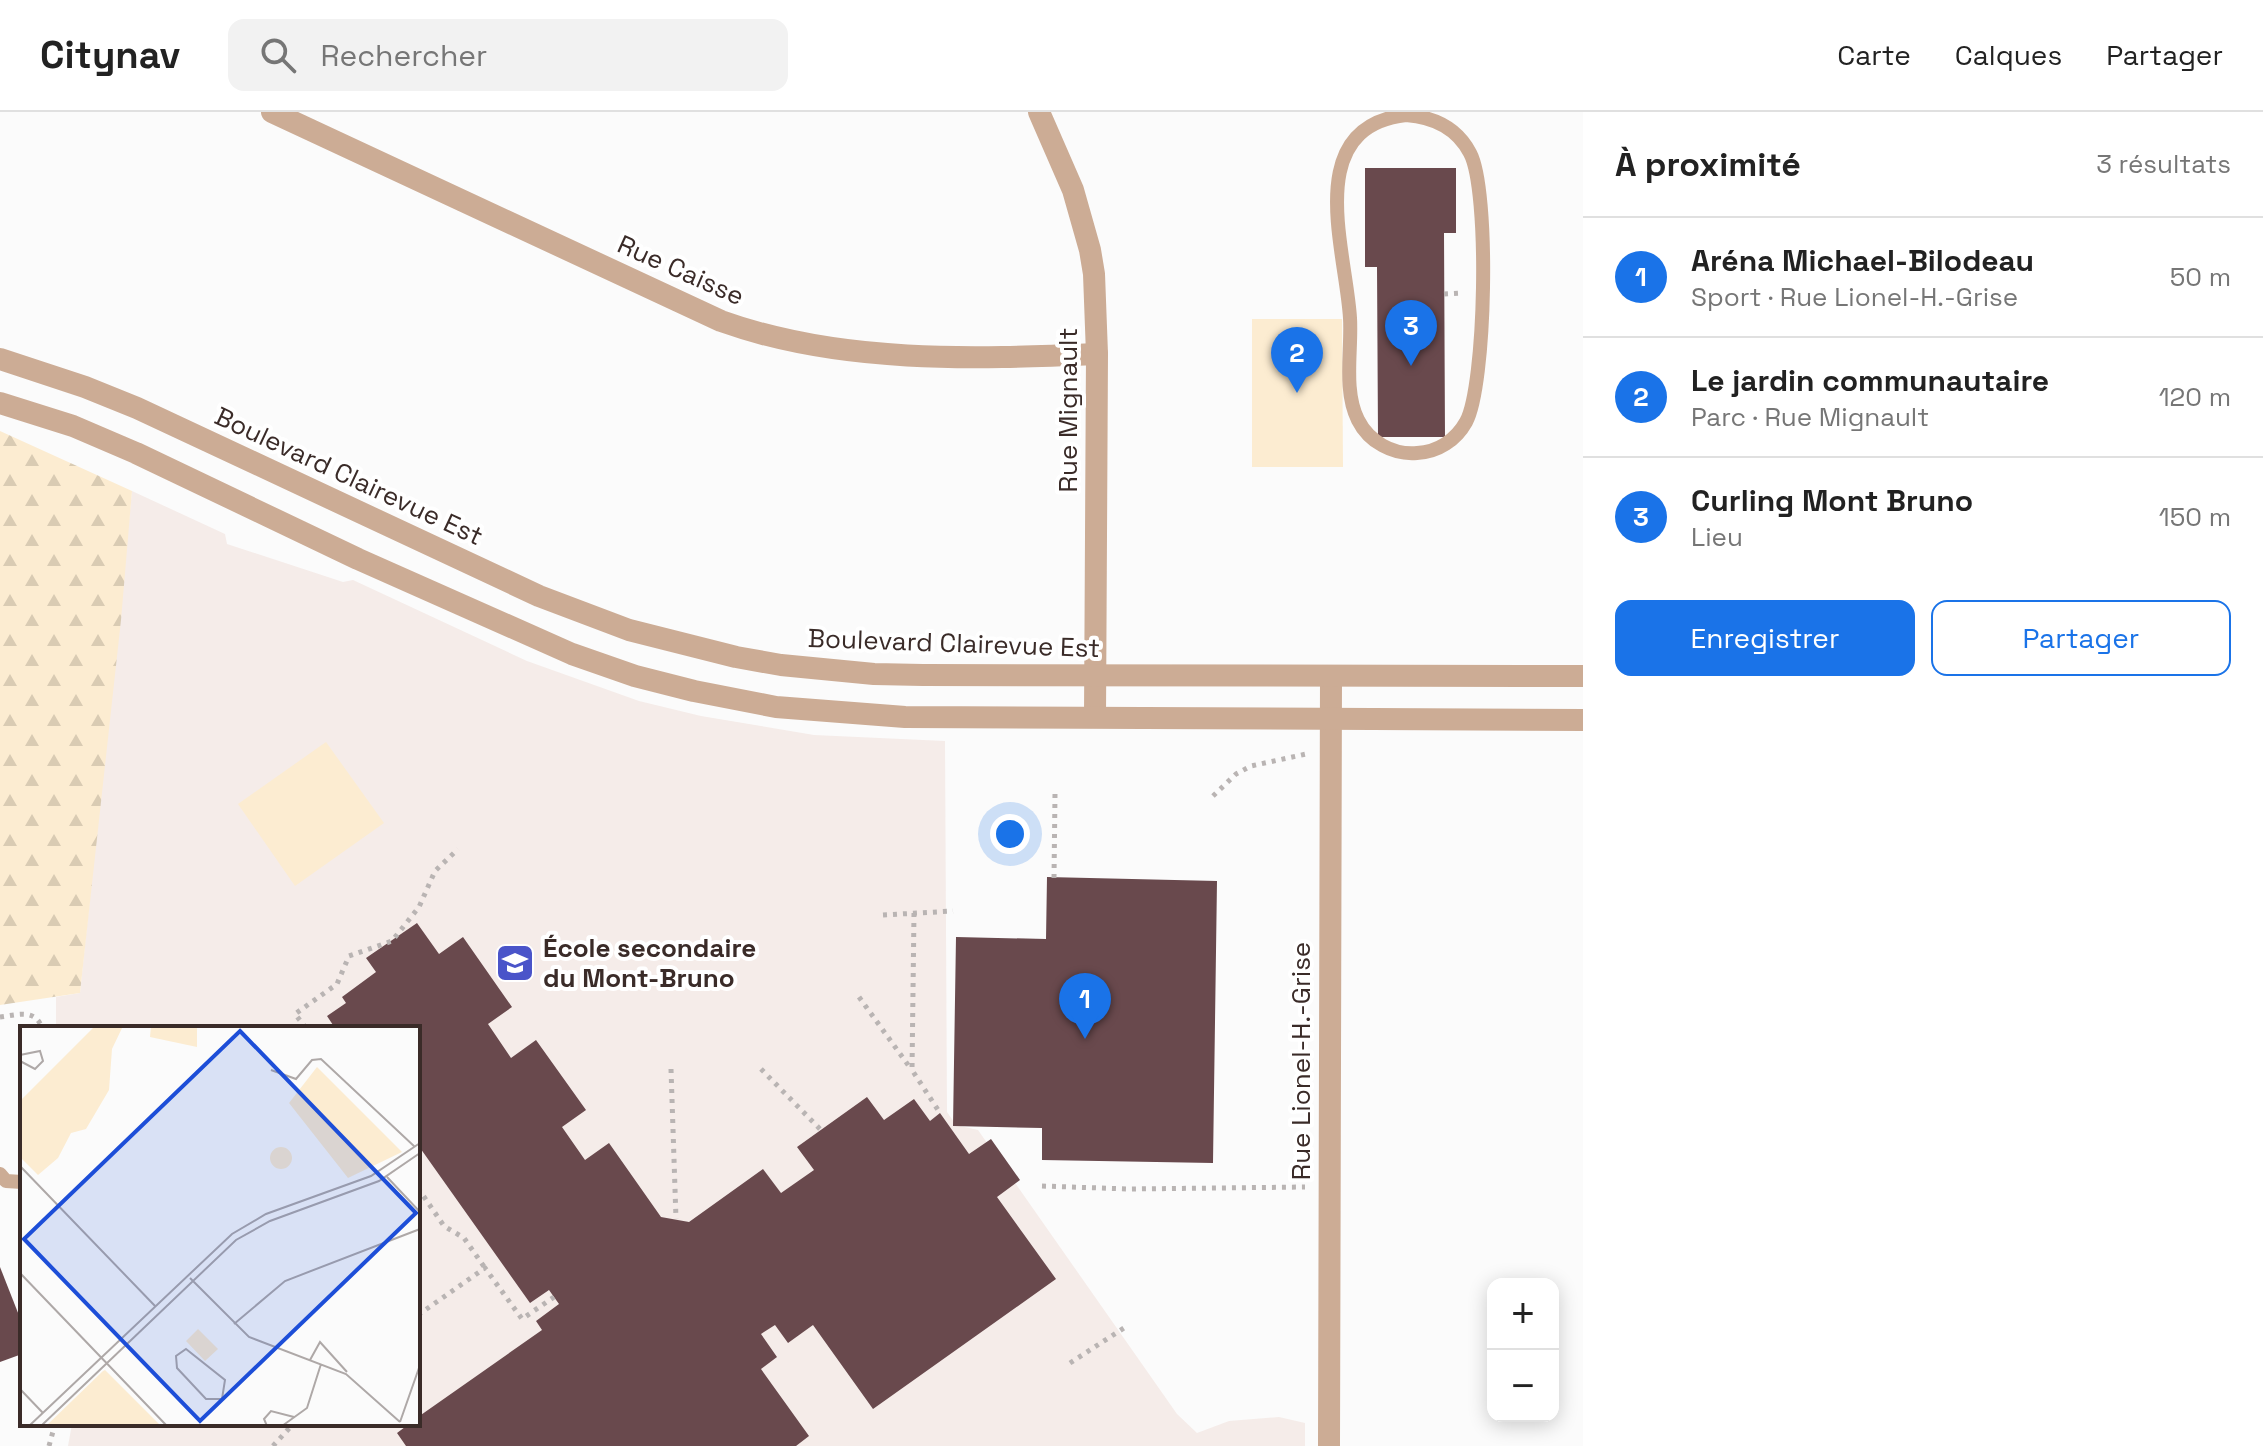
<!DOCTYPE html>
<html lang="fr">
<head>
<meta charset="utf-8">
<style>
  body { margin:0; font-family:"Space Grotesk",sans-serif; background:#f2f2f2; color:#222 }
  .controls { position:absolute; right:24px; bottom:24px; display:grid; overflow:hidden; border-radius:16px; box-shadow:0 4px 20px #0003 }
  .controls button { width:72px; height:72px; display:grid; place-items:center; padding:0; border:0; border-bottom:2px solid #e0e0e0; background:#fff; color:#222; font:40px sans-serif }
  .you { position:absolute; left:1010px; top:722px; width:28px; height:28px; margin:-20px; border:6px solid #fff; border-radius:50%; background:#1a73e8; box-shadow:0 0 0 12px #1a73e833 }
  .badge { display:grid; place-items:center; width:52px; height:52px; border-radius:50%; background:#1a73e8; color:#fff; font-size:26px; font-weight:700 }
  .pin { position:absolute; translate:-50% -66px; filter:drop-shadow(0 2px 4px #0008) }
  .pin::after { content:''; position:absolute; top:42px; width:28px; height:24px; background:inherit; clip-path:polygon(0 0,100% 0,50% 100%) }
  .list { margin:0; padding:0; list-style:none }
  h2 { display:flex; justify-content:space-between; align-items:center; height:104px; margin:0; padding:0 32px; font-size:34px }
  h2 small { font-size:26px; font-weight:400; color:#767676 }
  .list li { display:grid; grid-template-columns:52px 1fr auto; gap:24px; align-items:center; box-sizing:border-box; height:120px; padding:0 32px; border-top:2px solid #e0e0e0 }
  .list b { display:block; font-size:30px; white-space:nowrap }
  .list p { margin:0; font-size:26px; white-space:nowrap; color:#767676 }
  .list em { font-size:26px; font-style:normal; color:#767676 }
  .actions { display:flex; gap:16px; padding:24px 32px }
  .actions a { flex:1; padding:18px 0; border:2px solid #1a73e8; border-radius:16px; text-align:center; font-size:28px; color:#1a73e8 }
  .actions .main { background:#1a73e8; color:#fff }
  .icon { flex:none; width:44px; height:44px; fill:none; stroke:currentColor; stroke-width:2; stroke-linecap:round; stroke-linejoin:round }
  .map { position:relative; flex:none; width:1583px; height:1334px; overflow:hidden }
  header { display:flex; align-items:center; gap:48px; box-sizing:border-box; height:112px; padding:0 40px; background:#fff; border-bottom:2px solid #e0e0e0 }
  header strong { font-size:38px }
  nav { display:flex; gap:44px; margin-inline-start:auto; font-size:28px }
  .search { width:560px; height:72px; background:#f2f2f2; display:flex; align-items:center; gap:20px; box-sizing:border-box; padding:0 28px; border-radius:16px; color:#767676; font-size:30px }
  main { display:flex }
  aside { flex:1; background:#fff }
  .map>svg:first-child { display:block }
</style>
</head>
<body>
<header>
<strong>Citynav</strong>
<div class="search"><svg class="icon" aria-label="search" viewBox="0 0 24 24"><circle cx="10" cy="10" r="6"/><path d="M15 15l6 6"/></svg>Rechercher</div>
<nav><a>Carte</a><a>Calques</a><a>Partager</a></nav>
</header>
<main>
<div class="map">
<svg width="1583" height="1334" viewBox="0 0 1583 1334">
  <defs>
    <pattern id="forest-firs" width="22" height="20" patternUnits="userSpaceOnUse" patternTransform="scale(2)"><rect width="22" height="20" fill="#fcecd1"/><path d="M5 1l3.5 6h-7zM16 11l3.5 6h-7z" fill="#d9cbb3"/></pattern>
  </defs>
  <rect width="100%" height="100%" fill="#fbfbfb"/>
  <polygon fill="#f5ece9" points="132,379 225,422 227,432 343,470 353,468 527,549 639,589 701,604 814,623 945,629 947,1000 956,1013 978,1018 1177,1302 1197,1321 1229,1309 1279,1305 1305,1311 1305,1334 68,1334 72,1312 418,1312 418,916 56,916 56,885 80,881"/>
  <polygon fill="url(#forest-firs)" points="0,319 132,379 121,508 80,881 0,893"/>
  <g fill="#fcecd1">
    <polygon points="1252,207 1342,207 1343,355 1252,355"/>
    <polygon points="326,630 384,711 295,774 238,692"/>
  </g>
  <g fill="#69494d">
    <polygon points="1365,56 1456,56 1456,121 1444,121 1445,325 1378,325 1377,155 1365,155"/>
    <polygon points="1047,765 1217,769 1213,1051 1042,1048 1042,1016 953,1014 956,825 1046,827"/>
    <polygon points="417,811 439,842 463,825 512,895 488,912 511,946 536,928 586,998 562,1015 585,1048 609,1031 661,1105 689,1110 763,1057 781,1081 814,1058 797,1035 867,985 884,1008 914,987 930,1009 940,1001 969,1042 991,1027 1020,1068 997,1085 1056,1167 873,1297 813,1213 788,1231 775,1213 761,1222 777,1245 761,1257 809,1324 796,1334 406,1334 397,1321 409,1312 418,1312 418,1305 542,1218 536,1209 559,1192 549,1178 530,1191 418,1033 418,916 335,916 327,904 346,891 342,885 376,860 366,846"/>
    <polygon points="0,1155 22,1211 22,1242 0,1250"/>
  </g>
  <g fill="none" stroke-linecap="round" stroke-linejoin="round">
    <g stroke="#b9b4b3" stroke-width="5" stroke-dasharray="4 6" stroke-linecap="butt">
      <polyline points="1444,182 1462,181"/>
      <polyline points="1213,684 1236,662 1251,654 1306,642"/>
      <polyline points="1054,766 1055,682"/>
      <polyline points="914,801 912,958 940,1001"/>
      <polyline points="883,803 953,799"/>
      <polyline points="859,885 911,957"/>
      <path d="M0 905C17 903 35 896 42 916"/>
      <polyline points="306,916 295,902 337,872 349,844 392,829 419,795 435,759 458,737"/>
      <polyline points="671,957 676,1107"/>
      <polyline points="761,957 821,1018"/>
      <polyline points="1042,1074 1129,1077 1305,1075"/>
      <polyline points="418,1076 444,1114 464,1126 485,1156"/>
      <polyline points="418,1203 485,1156 522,1207 554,1185"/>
      <polyline points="1070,1251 1127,1214"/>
      <polyline points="49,1334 55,1312"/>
      <polyline points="273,1334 293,1312"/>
    </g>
    <g stroke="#ccac95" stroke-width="14">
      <path d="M1406 3C1433 5 1457 16 1470 41 1490 78 1486 274 1466 310 1456 328 1438 340 1417 341 1393 343 1369 330 1358 308 1343 278 1352 238 1350 206 1346 138 1301 15 1406 3Z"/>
      <polyline points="0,1062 6,1069 22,1070"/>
    </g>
    <g stroke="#ccac95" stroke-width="22">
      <path d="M272 0 721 209C841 252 972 247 1097 242"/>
      <polyline points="1039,0 1073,78 1090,138 1094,162 1097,242 1095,605"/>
      <polyline points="1329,1334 1331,564"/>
    </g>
    <g stroke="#ccac95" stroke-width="22">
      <polyline points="0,247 85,275 137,296 539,484 629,518 736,545 781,553 874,562 923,563 1583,564"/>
      <polyline points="0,291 73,314 136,341 358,447 572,542 635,564 694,579 776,595 905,605 1583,608"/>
    </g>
  </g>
  <defs>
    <g id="school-square" transform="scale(2)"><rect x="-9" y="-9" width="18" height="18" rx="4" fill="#4a54c9" stroke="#fff"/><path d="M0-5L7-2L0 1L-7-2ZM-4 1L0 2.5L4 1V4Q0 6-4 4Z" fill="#fff"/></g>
  </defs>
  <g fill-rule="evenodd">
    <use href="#school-square" x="515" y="851"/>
  </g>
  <g text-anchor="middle" stroke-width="8" stroke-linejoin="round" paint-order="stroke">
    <g font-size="26" fill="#3a2b28" stroke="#fff">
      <text transform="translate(681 158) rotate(24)" y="9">Rue Caisse</text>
      <text transform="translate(1068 298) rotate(-90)" y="9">Rue Mignault</text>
      <text transform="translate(349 364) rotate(25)" y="9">Boulevard Clairevue Est</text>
      <text transform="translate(954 531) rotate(2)" y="9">Boulevard Clairevue Est</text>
      <text transform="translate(1301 949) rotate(-90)" y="9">Rue Lionel-H.-Grise</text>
    </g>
    <g font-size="26" font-weight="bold" fill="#3a2b28" stroke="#fff" text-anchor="start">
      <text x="543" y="845">École secondaire<tspan x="543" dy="30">du Mont-Bruno</tspan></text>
    </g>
  </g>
  <g transform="translate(20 914)">
    <rect width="400" height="400" fill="#fbfbfb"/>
    <path d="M75 0H103L92 23 89 64 66 103 51 107 38 132 18 149 0 131V75ZM297 41 382 126 328 152 269 77Z" fill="#fcecd1"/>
    <path d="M131 0 177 2V21L130 11ZM250 132a11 11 0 1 1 22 0a11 11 0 1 1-22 0ZM178 303 198 323 185 335 166 315ZM85 344 141 400H26L83 345Z" fill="#fcecd1"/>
    <path fill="none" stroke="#aea8a7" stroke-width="2" d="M0 29 20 25 23 35 15 43 0 35M251 44 276 53 292 34 301 33 395 121M0 140 136 281M367 151 400 186M0 247 147 400M170 252 229 311 326 348 380 396M214 298 265 255 400 203M166 323 205 354 202 373H186L157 342 156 330ZM290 334 300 316 327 346M0 363 23 387M380 396 400 339M9 400 212 208 246 188 351 150 400 117M21 400 216 214 250 195 359 155 400 127M247 400 244 393 251 385 274 391M262 400 287 382 301 338"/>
    <path fill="#1d4ed8" fill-opacity="0.15" stroke="#1d4ed8" stroke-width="4" d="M220 5 396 187 180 395 4 213Z"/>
    <rect width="400" height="400" fill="none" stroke="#3a2b28" stroke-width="4"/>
  </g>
</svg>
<div class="controls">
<button>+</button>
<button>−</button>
</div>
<div class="you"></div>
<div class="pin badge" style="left:1085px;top:927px">1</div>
<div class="pin badge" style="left:1297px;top:281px">2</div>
<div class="pin badge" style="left:1411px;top:254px">3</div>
</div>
<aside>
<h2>À proximité<small>3 résultats</small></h2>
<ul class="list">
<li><span class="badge">1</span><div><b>Aréna Michael-Bilodeau</b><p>Sport · Rue Lionel-H.-Grise</p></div><em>50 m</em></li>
<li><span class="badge">2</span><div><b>Le jardin communautaire</b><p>Parc · Rue Mignault</p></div><em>120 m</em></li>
<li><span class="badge">3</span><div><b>Curling Mont Bruno</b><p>Lieu</p></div><em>150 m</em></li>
</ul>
<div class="actions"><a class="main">Enregistrer</a><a>Partager</a></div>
</aside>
</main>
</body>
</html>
